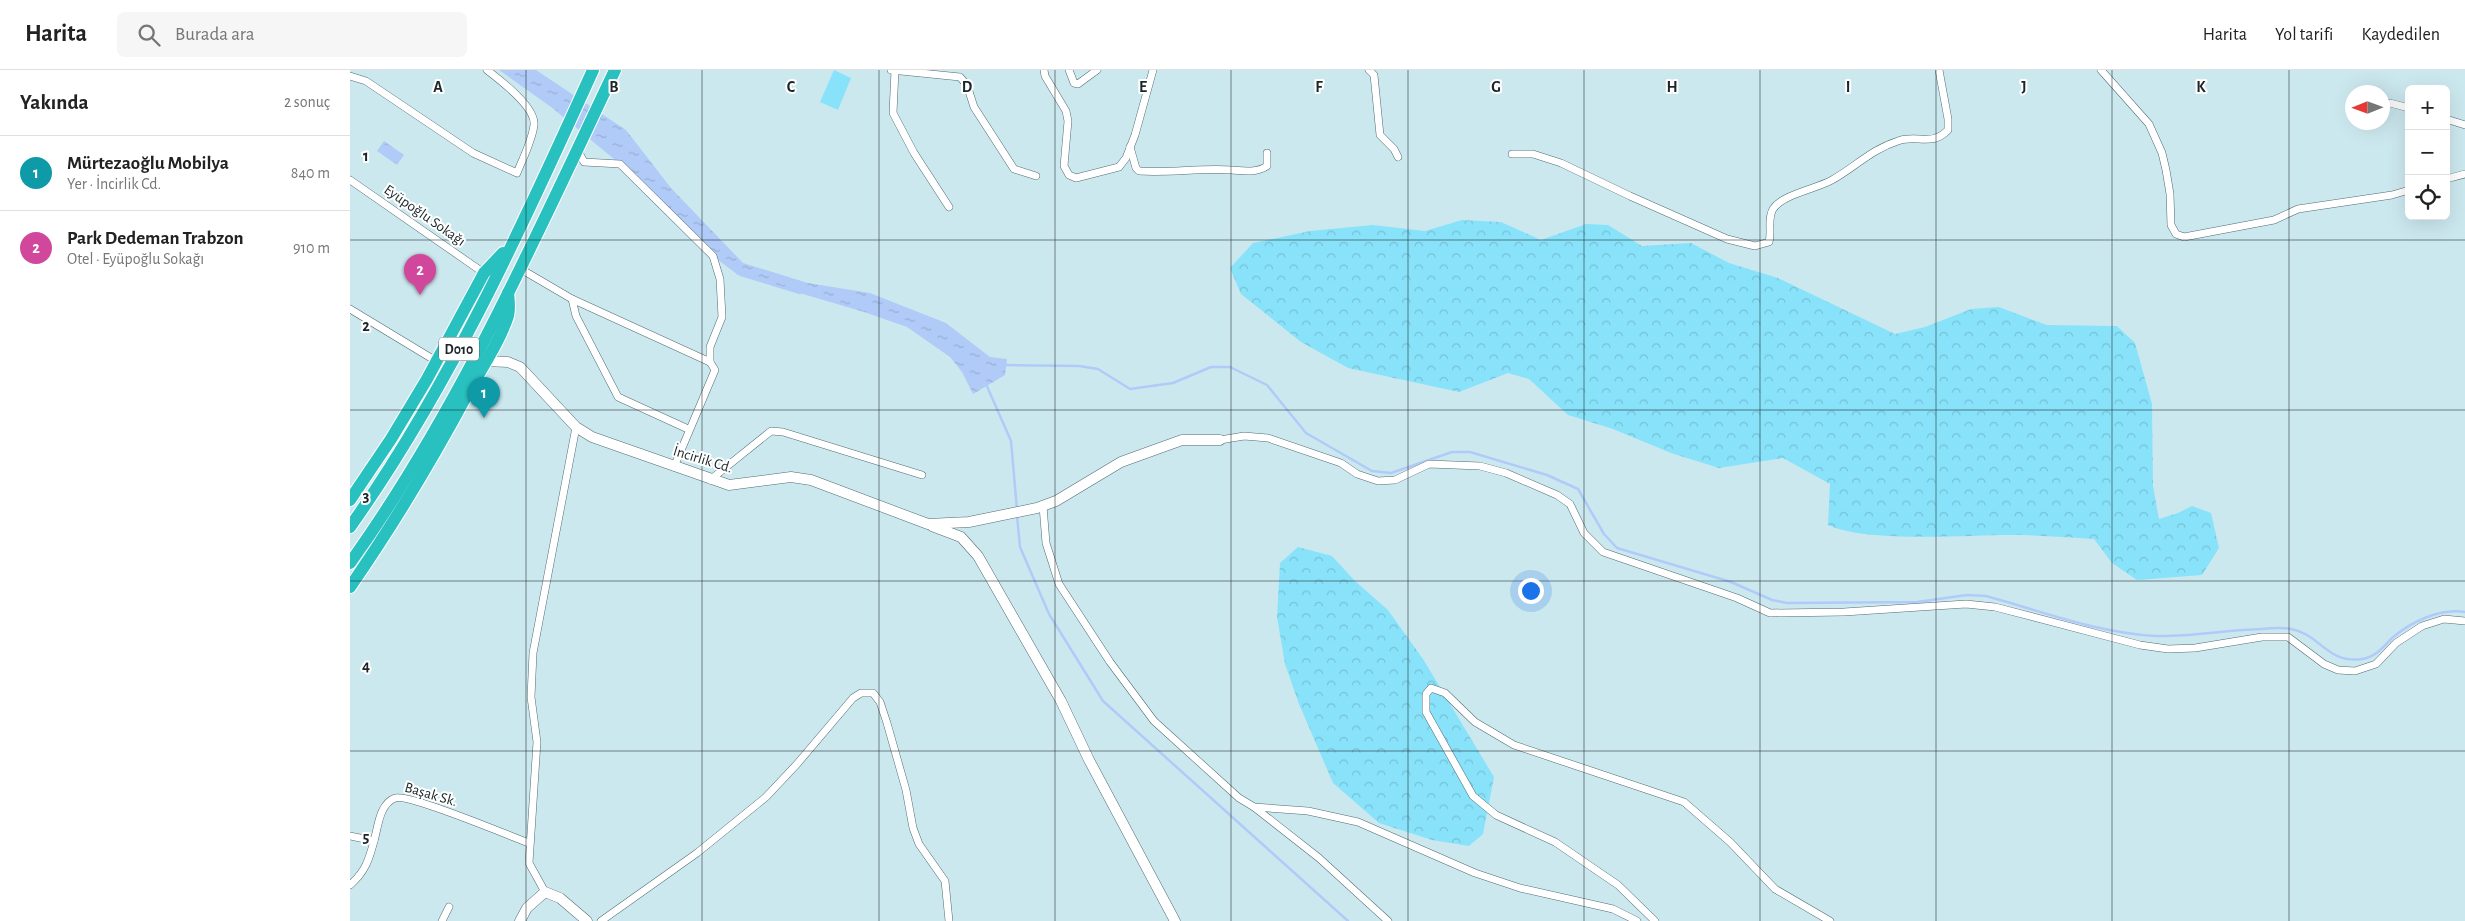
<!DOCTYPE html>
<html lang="tr">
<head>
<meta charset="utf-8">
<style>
  body { margin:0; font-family:"Alegreya Sans",sans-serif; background:#f6f6f6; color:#222 }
  .controls { position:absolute; right:15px; top:15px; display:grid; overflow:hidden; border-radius:8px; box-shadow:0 5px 20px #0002 }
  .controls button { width:45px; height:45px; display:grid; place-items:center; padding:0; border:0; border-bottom:1px solid #e0e0e0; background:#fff; color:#222; font:25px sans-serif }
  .compass { position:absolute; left:1995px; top:15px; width:45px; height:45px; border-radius:50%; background:#fff; box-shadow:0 5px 20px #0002; rotate:269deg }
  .you { position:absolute; left:1180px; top:520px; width:18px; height:18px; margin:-12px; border:4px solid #fff; border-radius:50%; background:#1a73e8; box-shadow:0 0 0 8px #1a73e833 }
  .badge { display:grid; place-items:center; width:32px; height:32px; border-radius:50%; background:#7c3aed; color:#fff; font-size:16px; font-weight:700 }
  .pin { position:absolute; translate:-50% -41px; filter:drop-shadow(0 1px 2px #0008) }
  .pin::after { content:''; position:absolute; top:26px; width:18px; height:15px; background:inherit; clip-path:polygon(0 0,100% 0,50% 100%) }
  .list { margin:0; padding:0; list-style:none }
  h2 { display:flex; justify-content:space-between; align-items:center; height:65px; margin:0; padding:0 20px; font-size:21px }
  h2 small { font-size:16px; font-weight:400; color:#767676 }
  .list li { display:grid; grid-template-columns:32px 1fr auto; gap:15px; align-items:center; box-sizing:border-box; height:75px; padding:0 20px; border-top:1px solid #e0e0e0 }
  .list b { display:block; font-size:19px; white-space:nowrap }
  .list p { margin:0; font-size:16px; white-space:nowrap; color:#767676 }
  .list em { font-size:16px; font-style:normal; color:#767676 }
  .icon { flex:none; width:28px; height:28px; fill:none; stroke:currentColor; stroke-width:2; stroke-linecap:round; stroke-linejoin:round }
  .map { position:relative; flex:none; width:2115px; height:851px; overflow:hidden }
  header { display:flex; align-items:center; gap:30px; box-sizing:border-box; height:70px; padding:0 25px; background:#fff; border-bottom:1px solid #e0e0e0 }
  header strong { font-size:24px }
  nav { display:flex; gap:28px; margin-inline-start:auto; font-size:18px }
  .search { width:350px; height:45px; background:#f6f6f6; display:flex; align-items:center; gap:12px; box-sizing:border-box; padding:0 18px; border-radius:8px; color:#767676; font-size:19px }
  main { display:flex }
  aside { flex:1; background:#fff }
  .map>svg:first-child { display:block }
</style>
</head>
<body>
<header>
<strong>Harita</strong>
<div class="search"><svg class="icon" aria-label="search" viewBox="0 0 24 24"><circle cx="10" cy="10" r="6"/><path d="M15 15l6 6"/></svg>Burada ara</div>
<nav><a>Harita</a><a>Yol tarifi</a><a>Kaydedilen</a></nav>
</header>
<main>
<aside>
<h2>Yakında<small>2 sonuç</small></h2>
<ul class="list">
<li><span class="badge" style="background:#0f9aa8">1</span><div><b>Mürtezaoğlu Mobilya</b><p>Yer · İncirlik Cd.</p></div><em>840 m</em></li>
<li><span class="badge" style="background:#d1479c">2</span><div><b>Park Dedeman Trabzon</b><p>Otel · Eyüpoğlu Sokağı</p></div><em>910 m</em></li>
</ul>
</aside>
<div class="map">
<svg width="2115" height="851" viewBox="0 0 2115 851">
  <defs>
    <pattern id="forest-crowns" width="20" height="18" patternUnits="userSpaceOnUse" patternTransform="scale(1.25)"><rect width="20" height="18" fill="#88e2fa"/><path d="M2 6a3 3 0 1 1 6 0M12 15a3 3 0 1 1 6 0" fill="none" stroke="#75c2d6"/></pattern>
    <pattern id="water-ripples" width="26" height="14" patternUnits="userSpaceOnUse" patternTransform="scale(1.25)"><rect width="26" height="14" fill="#b0cbf8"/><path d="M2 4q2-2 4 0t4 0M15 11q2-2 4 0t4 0" fill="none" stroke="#97aed5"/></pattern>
  </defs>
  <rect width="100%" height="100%" fill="#cce8ef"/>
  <g fill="url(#forest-crowns)">
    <path d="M1112 150 1151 152 1191 170 1236 154 1258 155 1292 176 1341 173 1379 193 1428 208 1545 264 1575 257 1621 239 1649 237 1697 255 1767 256 1785 273 1802 334 1803 416 1809 449 1828 443 1842 436 1861 443 1869 478 1852 505 1787 510 1762 493 1744 469C1716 467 1688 465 1660 465 1615 465 1516 473 1478 455L1480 414 1433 388 1369 398 1321 383 1263 359 1218 345 1179 309 1158 303 1109 322 998 298 951 272 891 224 880 198 903 173 960 161 1023 155 1075 161Z"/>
    <polygon points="948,477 982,486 1005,511 1038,540 1073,589 1144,707 1133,764 1119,776 1082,770 1029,753 983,713 949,634 935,594 927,547 930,493"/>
  </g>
  <polygon fill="#88e2fa" points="484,0 501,8 488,40 470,32"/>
  <g fill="url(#water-ripples)">
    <polygon points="149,0 186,0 276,60 321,118 393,193 458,213 520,223 596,253 640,287 657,289 655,305 623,324 612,302 600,287 557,257 514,242 388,205 363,186 270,94 201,37"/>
    <polygon points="34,71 54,85 47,95 27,81"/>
  </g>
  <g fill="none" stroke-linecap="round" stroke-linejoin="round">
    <g stroke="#b0cbf8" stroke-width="2.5">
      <polyline points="391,205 450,223"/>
      <path d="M655 295 729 296 748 299 780 319 823 313 861 297H880L917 315 956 363 1022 401 1041 403 1102 382H1120L1197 405 1228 419 1254 464 1267 478 1381 512 1422 530 1437 533 1567 532 1617 525 1636 526C1691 541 1748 563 1805 566 1840 567 1876 560 1911 559 1921 558 1932 557 1941 559 1970 564 1977 594 2012 589 2026 587 2033 577 2042 568 2061 552 2089 538 2115 542"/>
      <polyline points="636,314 661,371 667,440"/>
      <polyline points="667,446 670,477 699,544 753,631 998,851"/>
    </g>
    <g stroke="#526b72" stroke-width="8">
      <g id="street">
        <polyline points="541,0 610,7 617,15 624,37 664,99 686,106"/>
        <polyline points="545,0 543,43 564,83 599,137"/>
        <polyline points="694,0 695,6 716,41 718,51 714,96 719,105 726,108 769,97 776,88 785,65 803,0"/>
        <polyline points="719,0 724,13 728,14 747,0"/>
        <polyline points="1019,0 1024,5 1030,65 1044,79 1048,87"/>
        <polyline points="1751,0 1799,54 1812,83 1816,100 1820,124 1821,155 1826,164 1834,167 1924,150 1948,139 2042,125 2059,120"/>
        <path d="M0 6 16 11 123 83 167 103C173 88 182 71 184 55 186 37 150 10 137 0"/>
        <polyline points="2040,33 2059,38"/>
        <polyline points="2096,49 2115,55"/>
        <path d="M780 77 786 98 789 101C820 103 851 98 882 100 893 101 907 103 917 96V83"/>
        <polyline points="228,81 234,92 270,94 363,186 370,209 372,247 360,277 360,292"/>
        <path d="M1162 84H1183L1211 93 1280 126 1377 169 1405 176 1419 172C1422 161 1417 149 1423 139 1433 124 1466 119 1482 110 1505 97 1522 79 1548 71 1567 64 1582 77 1598 60V49L1589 0"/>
        <polyline points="2096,109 2115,104"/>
        <polyline points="0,110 134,203"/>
        <polyline points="169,198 222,229 360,292 365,300 324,397"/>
        <polyline points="222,229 226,246 268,327 338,359"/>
        <polyline points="0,239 86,291"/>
        <polyline points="870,370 894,366 918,368 991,393 1007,404 1028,411 1045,410 1079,394 1130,396 1156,403 1207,425 1220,434 1234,463 1253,482 1387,528 1420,543 1494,542 1616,534 1645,537 1790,575 1818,579 1845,578 1912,567 1938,567 1974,594 1988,600 2005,601 2026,594 2046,573 2072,556 2094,549 2115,551"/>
        <polyline points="360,410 421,361 433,362 572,405"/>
        <polyline points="693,436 696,473 709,514 760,592 804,651 889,728 904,737 958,741 1008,752 1125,803 1170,818 1263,839 1287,851"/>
        <polyline points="904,737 969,788 1038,851"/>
        <path d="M0 766 24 771C28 758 29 734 45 728 58 723 160 766 179 773"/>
        <path d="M0 815C15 802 19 790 24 771"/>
        <polyline points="195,822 179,793 187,672 181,627 183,583 226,357"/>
        <polyline points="92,851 99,837"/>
        <polyline points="251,851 347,783 416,727 447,694 503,628 511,623 523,623 530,632 537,653 556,720 563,758 569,774 595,811 599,851"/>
        <polyline points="1305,851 1268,815 1205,772 1146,745 1123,726 1076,642 1076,624 1081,618 1095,623 1125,652 1164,675 1334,732 1380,772 1425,819 1480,851"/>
      </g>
    </g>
    <g stroke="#526b72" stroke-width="11">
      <g id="secondary">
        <polyline points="135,291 158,292 170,297 226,357 242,367 379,415 441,407 461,410 578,454 619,452 687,438 706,431 771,392 832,370 870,370"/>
        <polyline points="582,456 611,467 628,486 711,631 739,690 825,851"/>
        <polyline points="170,851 177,838 195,822 210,828 237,851"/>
      </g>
    </g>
    <g stroke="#fff" stroke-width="14">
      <g id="highway">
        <polyline points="0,430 41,369 77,309 134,203 153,183"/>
        <path d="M0 457C100 316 172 157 243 0"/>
        <path d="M0 493C109 341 185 168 265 0"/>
        <path d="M0 517C43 455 82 390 118 323 131 299 150 271 158 246 160 238 159 231 158 223"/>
      </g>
    </g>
    <use href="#street" stroke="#fff" stroke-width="7"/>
    <use href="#secondary" stroke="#fff" stroke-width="10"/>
    <use href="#highway" stroke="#28c1c0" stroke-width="12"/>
  </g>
  <path fill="none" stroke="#1c2629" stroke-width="1" stroke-opacity="0.55" d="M176 0V851M352 0V851M529 0V851M705 0V851M881 0V851M1058 0V851M1234 0V851M1410 0V851M1586 0V851M1762 0V851M1939 0V851M0 170H2115M0 340H2115M0 511H2115M0 681H2115"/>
  <g text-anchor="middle" stroke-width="4" stroke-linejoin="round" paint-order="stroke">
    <rect fill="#fff" stroke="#606769" stroke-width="1" x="89" y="267.5" width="40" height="23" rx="4"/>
    <g font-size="14" font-weight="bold" fill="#1c2629">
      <text x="109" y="284">D010</text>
    </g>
    <g font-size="15" fill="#1c2629" stroke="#fff">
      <text transform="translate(75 145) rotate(35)" y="5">Eyüpoğlu Sokağı</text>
      <text transform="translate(353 389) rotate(17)" y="5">İncirlik Cd.</text>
      <text transform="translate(81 724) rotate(16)" y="5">Başak Sk.</text>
    </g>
  </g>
  <g font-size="16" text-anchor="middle" font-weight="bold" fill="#1c2629" stroke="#fff" stroke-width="4" stroke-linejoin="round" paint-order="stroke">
    <text x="88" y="22">A</text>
    <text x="264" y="22">B</text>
    <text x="441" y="22">C</text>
    <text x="617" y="22">D</text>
    <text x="793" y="22">E</text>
    <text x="969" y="22">F</text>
    <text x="1146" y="22">G</text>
    <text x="1322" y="22">H</text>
    <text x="1498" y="22">I</text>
    <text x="1674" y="22">J</text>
    <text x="1851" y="22">K</text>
    <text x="16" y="91">1</text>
    <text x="16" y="261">2</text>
    <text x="16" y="431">3</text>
    <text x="16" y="601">4</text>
    <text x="16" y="772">5</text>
  </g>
</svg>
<div class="controls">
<button>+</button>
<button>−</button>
<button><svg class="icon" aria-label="locate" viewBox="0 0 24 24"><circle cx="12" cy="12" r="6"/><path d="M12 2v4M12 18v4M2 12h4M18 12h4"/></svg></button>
</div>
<svg class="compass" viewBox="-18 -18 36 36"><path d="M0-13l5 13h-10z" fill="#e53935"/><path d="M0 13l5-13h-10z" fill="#767676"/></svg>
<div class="you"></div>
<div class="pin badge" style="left:134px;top:348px;background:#0f9aa8">1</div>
<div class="pin badge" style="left:70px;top:225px;background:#d1479c">2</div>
</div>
</main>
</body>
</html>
